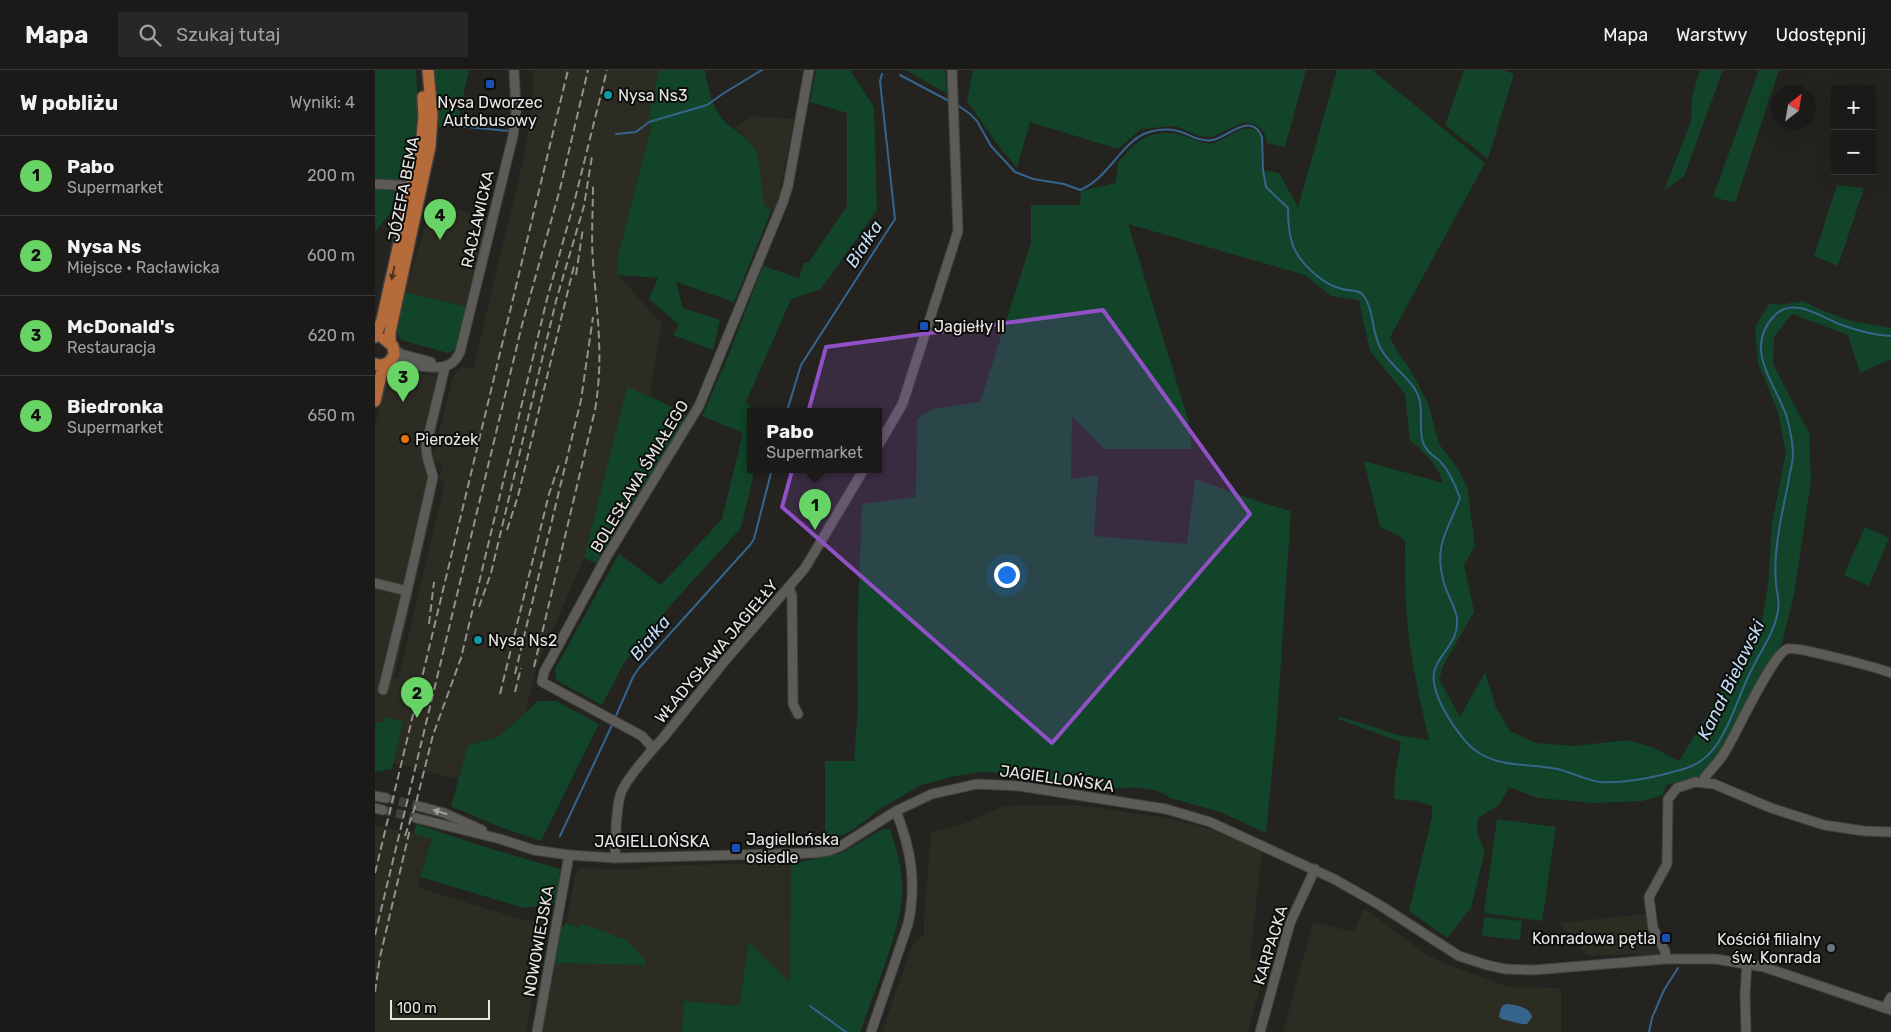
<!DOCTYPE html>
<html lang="pl">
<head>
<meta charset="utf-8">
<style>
  body { margin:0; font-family:Rubik,sans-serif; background:#282725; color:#f1f3f6 }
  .controls { position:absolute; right:15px; top:15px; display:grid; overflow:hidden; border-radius:0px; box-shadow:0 5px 20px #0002 }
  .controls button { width:45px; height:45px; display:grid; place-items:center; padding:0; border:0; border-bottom:1px solid #393837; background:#1b1a18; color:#f1f3f6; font:25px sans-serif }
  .compass { position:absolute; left:1396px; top:15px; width:45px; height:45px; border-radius:50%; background:#1b1a18; box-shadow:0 5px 20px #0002; rotate:31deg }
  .scale { position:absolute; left:15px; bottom:12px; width:100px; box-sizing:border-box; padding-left:5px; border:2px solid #e7e6e4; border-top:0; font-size:14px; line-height:18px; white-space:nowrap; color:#e7e6e4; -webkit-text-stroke:4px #0d0d0b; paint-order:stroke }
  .you { position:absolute; left:631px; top:504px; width:18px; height:18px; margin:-12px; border:4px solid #fff; border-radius:50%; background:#1a73e8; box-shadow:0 0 0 8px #1a73e833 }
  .badge { display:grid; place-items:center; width:32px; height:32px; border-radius:50%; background:#68d465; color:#111; font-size:16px; font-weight:700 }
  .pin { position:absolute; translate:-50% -41px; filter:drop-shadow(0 1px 2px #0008) }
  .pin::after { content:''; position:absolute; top:26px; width:18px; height:15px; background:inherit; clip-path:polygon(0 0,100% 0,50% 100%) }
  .popup { position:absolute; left:372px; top:338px; width:135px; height:65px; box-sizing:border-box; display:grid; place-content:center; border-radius:0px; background:#1b1a18; filter:drop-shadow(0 1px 4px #0005); font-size:16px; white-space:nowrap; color:#a0a1a2 }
  .popup b { font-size:19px; color:#f1f3f6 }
  .popup::after { content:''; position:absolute; left:50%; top:100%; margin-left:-10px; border:10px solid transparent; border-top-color:#1b1a18 }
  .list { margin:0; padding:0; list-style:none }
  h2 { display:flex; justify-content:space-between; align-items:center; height:65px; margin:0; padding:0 20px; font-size:21px }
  h2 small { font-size:16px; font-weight:400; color:#a0a1a2 }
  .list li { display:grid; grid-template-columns:32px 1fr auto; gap:15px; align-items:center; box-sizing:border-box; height:80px; padding:0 20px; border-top:1px solid #393837 }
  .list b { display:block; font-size:19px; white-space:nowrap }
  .list p { margin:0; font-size:16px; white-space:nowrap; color:#a0a1a2 }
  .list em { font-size:16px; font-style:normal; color:#a0a1a2 }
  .icon { flex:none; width:28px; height:28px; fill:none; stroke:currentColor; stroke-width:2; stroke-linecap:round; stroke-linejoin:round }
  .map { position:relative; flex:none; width:1516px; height:962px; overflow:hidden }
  header { display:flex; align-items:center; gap:30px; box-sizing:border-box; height:70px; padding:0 25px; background:#1b1a18; border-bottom:1px solid #393837 }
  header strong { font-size:24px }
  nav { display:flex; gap:28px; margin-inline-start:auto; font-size:18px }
  .search { width:350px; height:45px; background:#282725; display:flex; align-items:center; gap:12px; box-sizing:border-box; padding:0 18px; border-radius:0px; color:#a0a1a2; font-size:19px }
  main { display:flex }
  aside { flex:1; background:#1b1a18 }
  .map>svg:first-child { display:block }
</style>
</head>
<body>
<header>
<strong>Mapa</strong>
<div class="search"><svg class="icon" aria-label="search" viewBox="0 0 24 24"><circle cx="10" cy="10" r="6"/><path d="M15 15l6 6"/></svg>Szukaj tutaj</div>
<nav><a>Mapa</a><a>Warstwy</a><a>Udostępnij</a></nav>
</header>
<main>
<aside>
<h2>W pobliżu<small>Wyniki: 4</small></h2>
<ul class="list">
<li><span class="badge">1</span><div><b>Pabo</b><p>Supermarket</p></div><em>200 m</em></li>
<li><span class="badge">2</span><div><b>Nysa Ns</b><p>Miejsce · Racławicka</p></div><em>600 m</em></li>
<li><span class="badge">3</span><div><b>McDonald's</b><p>Restauracja</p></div><em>620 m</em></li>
<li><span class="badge">4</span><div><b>Biedronka</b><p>Supermarket</p></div><em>650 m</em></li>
</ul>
</aside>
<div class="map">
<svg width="1516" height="962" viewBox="0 0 1516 962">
  <rect width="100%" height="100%" fill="#242320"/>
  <g fill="#2d2c22" fill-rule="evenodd">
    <path d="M160 0H284L274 45 276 58 243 185V205L287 254 274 326 252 318 209 488 162 596 150 643 123 667 93 675 83 709 18 693 28 653 9 648 8 652 0 653V356L12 305 24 299 73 309 56 385 57 390 78 306 86 297 98 299 148 91 159 21 157 11ZM57 390 68 393 64 410 70 412 23 609 19 608 61 423Z"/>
    <polygon points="376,46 419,49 405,122 399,140 389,136 381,83 373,70 360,58"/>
    <polygon points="57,134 115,148 93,237 30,222"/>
    <polygon points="700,735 793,748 845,762 887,782 875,889 892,891 873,962 507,962 538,873 549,865 549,847 556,762 585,755 629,736"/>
    <polygon points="0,755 57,768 42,817 145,849 171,852 151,962 0,962"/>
    <polygon points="355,794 416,794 415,914 374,873 364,936 309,931 307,962 166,962 178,893 265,895 269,896 271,891 240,866 191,853 201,802 206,798 258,800 279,796"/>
    <polygon points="989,838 1052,885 1074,895 1134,917 1186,918 1186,962 908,962 938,852 979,862"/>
    <polygon points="1271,844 1275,861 1284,875 1286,886 1262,888 1261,883 1245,885 1212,886 1184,853"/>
  </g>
  <g fill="#114428">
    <polygon points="0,0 41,0 44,52 42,52 32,103 27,105 26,130 0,162"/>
    <polygon points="58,0 94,0 82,54 62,57"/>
    <path d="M284 0H330C333 16 336 34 346 47 356 60 374 66 381 82 385 93 387 123 389 136L397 139 359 232 301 212 308 238 345 250 338 280 298 265 304 255 274 229 283 208 243 205V185L276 58 274 45Z"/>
    <polygon points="441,0 475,0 499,37 502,140 446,219 416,229 371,332 379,341 376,341 376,399 380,399 366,458 294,537 249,593 227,635 181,610 180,599 244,484 286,515 347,449 368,363 327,346 352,289 388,196 424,208 429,193 433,193 472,136 472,43 435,32"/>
    <polygon points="531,0 570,0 572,24"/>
    <polygon points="598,0 931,0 910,77 892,73 889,62 882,55 869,52 836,67 825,66 800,56 766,59 743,79 655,52 642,98 622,74 592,31"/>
    <path d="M962 0H997L1110 93 1015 267 1021 279 1036 301 1053 333 1064 374 1082 397 1092 416 1100 476 1089 495 1099 542 1069 594 1064 609 1085 647 1110 602 1121 638 1135 661 1161 673 1200 676 1252 670 1277 677 1304 691 1386 555 1393 516 1397 454 1411 382 1403 342 1383 293 1380 257 1395 233 1404 235 1428 231 1446 240 1477 251 1516 258V289L1485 303 1473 265 1417 244 1399 267 1398 294 1434 363 1436 411 1419 525 1407 573 1361 654 1348 681 1326 706 1291 715 1288 725 1267 731 1218 733 1163 728 1134 717 1125 734 1103 748 1102 763 1110 781 1096 838 1072 868 1034 841 1057 747V736L1042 731 1019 729 1020 705 1026 672 963 649V646L1027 666 1054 670C1046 634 1037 597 1033 560 1030 530 1030 501 1030 471L1023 465 1005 457 989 391 1068 413C1064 397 1049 381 1035 371L1030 324 995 281 984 230 956 226 930 205 753 154 813 349 817 379H729L697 346 696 409 723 405 719 466 812 474 820 409 885 432 916 441 902 651 891 763 845 742 795 728C782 717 754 716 737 719L654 706 608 702 580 706 546 715 508 737 476 761 450 772V691H479L483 639 482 568 487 434 541 427 542 349 557 339 605 332 656 173V135H705L706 121 741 113 743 92C751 84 761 71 771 67 782 62 799 62 810 66 819 69 829 75 839 73 852 70 877 45 886 68L887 100 904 103 923 137Z"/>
    <polygon points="1089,0 1128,0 1139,4 1113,89 1070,55"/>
    <polygon points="1325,0 1348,0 1309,106 1289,121 1316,51 1317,26"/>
    <polygon points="1384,0 1404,0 1360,133 1338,127"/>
    <polygon points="1462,115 1489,118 1463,196 1439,186"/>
    <polygon points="30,222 93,237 82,279 73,283 26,270 21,260"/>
    <polygon points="252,317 287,332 312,346 222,494 209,488"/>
    <polygon points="1490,457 1514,468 1494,516 1469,505"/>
    <polygon points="163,631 181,631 224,654 166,771 125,757 76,736 93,675 123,667"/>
    <polygon points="9,647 28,652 17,699 0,702 0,653 8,652"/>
    <polygon points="1122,749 1181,757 1167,851 1109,843"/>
    <polygon points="41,754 103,775 185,799 181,831 176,835 149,838 45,807 57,769 39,764"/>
    <path d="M515 759C522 780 529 804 527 827 523 868 499 922 485 962H307L309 931 364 936 374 872 415 913 416 794 467 783 506 760Z"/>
    <polygon points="1109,847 1147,851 1145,870 1107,866"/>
    <polygon points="191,853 203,857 208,854 251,870 271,891 269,897 265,895 178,893 184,859"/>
  </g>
  <path fill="#35658d" d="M1132 934C1141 935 1155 937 1157 947L1152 954H1146L1127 949 1124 947C1125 941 1125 935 1132 934Z"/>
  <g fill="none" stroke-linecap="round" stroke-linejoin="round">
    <g stroke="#35658d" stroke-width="2">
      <polyline points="525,5 574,31"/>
      <path d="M581 34 595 44 602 51 616 76 640 102 658 109 689 114 705 120C732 110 746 73 771 63 783 59 797 58 809 63 818 67 828 72 838 70 853 67 876 41 887 67L888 100 891 117 913 138C913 169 917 185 941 205 947 210 956 216 964 218 972 222 982 218 988 225 1000 240 996 263 1006 279 1015 296 1034 306 1042 323 1050 338 1042 359 1049 375 1053 383 1059 386 1065 391 1075 402 1080 414 1085 428 1073 461 1058 475 1069 513 1072 525 1081 537 1082 549 1084 572 1066 581 1060 599 1052 621 1084 669 1101 681 1125 698 1154 693 1182 699 1196 702 1210 710 1225 712 1245 713 1266 710 1286 705 1300 701 1315 699 1327 690 1350 674 1361 632 1373 607 1382 586 1399 565 1403 541 1405 531 1402 524 1401 514 1400 501 1400 488 1402 475 1404 455 1409 434 1413 414 1414 405 1417 396 1418 387 1418 375 1415 359 1412 348 1401 313 1367 279 1400 245 1419 226 1447 248 1467 255 1483 261 1499 265 1516 266"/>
      <polyline points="82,56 134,61"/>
      <polyline points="241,64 261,62 274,52 332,35 349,23 387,0"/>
      <polyline points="412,341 426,295 520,149 505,11 507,4"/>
      <polyline points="240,648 258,607 264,598 375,475 379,469 397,399"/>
      <polyline points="185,766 238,653"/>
      <polyline points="435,936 471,962"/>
      <polyline points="1274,962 1277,948 1289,920 1303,898"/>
    </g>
    <g stroke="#41403d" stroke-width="9" stroke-dasharray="9 4.5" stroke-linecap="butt">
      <polyline points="11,728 43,736"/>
      <polyline points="8,740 41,748"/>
    </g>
    <g stroke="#41413e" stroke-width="11">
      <g id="minor">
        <polyline points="0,114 42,116"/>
        <polyline points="19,279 26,284 56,292"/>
        <path d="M15 291C30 293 63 302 75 294 80 292 83 286 85 282L138 66 141 41 139 0"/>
        <polyline points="504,374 527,335 531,323 583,161 577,0"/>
        <polyline points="0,513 32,521"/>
        <polyline points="414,517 417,526 418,634 423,644"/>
        <polyline points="8,620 32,521 58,407 52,386 51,376 70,297"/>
        <polyline points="278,678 267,666 167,612 169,602 232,486 324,336 408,132 413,116 434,0"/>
        <path d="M1329 712 1330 707C1337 698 1346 690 1351 680 1362 662 1397 585 1412 579 1421 576 1504 598 1516 603"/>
        <polyline points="0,726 11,728"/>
        <polyline points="43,736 69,743 107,760"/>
        <polyline points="0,738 8,740"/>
        <polyline points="41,748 125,769 159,780 194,785 240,788 439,783 453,781 466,776 521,741 557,724 602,714 644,716 791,739 835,752 959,809 1003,834 1084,886 1112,895 1130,899 1159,900 1291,889 1340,889 1389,897 1516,940"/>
        <path d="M240 788C241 768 240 746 245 726 248 712 277 680 288 668L349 592 430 498 489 399"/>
        <polyline points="1291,889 1290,881 1278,858 1274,827 1292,794 1293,729 1302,718 1320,712 1339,714 1396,738 1449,755 1489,761 1516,762"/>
        <polyline points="1510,938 1516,927"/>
        <polyline points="162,962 194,785"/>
        <path d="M496 962 533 854C542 814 536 779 521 741"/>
        <polyline points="885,962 915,853 940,799"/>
        <polyline points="1371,962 1370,924 1372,893"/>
      </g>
    </g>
    <g stroke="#41413e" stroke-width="14">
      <g id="major">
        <polyline points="0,267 7,250 46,75 49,48 48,27"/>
        <polyline points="15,272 15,262 55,76 57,45 53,0"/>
        <path d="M0 294C9 297 15 293 19 285L18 276 9 269"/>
        <polyline points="0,331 6,305 10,294"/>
      </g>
    </g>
    <use href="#minor" stroke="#5c5b57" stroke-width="9"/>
    <use href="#major" stroke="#b66b3b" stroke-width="11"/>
    <g stroke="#939290" stroke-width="2" stroke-dasharray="8 4" stroke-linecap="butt">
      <polyline points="201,205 208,158"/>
      <polyline points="132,460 143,426 199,196"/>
      <polyline points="104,537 116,503 181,231 209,136 217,86"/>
      <polyline points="54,554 59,512"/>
      <path d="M159 597 220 340C229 287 222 245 218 192 216 166 218 141 218 115"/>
      <polyline points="140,604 206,330 218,247"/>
      <polyline points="140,622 146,598"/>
      <polyline points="125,624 174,424 185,392"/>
      <polyline points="30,766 40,737 58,665 86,588 172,229 200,129 232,0"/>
      <polyline points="0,803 193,0"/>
      <polyline points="0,865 147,255 185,119 213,0"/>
      <polyline points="0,922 5,887 35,759"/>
    </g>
  </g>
  <defs><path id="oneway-solid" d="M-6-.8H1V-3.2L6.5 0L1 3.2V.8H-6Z" transform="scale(1.25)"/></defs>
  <use fill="#51331e" href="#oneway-solid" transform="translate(18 203) rotate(102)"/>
  <use fill="#a2a09e" href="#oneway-solid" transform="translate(65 742) rotate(-163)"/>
  <path fill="#9151c6" fill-opacity="0.2" stroke="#9151c6" stroke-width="4" stroke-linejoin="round" d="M728 240 875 444 677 673 407 437 451 277Z"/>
  <g fill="#1a4fb4" stroke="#0d0d0b" stroke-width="2">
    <rect x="110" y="9" width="10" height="10" rx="2.5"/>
    <rect x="544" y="251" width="10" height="10" rx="2.5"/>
    <rect x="356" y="773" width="10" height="10" rx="2.5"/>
    <rect x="1286" y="863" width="10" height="10" rx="2.5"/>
  </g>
  <g fill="#0f9aa8" stroke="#0d0d0b" stroke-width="2">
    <circle cx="233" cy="25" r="5"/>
    <circle cx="103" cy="570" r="5"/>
  </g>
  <circle fill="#e8710a" stroke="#0d0d0b" stroke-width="2" cx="30" cy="369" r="5"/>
  <circle fill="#6b7280" stroke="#0d0d0b" stroke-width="2" cx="1456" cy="878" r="5"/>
  <g text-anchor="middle" stroke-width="4" stroke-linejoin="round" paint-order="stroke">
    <g font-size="16" fill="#e7e6e4" stroke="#0d0d0b" text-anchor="start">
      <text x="243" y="31">Nysa Ns3</text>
      <text x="115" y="38" text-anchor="middle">Nysa Dworzec<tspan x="115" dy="18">Autobusowy</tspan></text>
      <text x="559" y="262">Jagiełły II</text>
      <text x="40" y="375">Pierożek</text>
      <text x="113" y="576">Nysa Ns2</text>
      <text x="371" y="775">Jagiellońska<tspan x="371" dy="18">osiedle</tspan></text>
      <text x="1281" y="874" text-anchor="end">Konradowa pętla</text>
      <text x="1446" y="875" text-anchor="end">Kościół filialny<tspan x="1446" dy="18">św. Konrada</tspan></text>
    </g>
    <g font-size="16" fill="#e7e6e4" stroke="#0d0d0b">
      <text transform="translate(28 119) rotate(-79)" y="6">JÓZEFA BEMA</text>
      <text transform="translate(102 149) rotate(-77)" y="6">RACŁAWICKA</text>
      <text transform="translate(264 406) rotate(-59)" y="6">BOLESŁAWA ŚMIAŁEGO</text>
      <text transform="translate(341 581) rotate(-50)" y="6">WŁADYSŁAWA JAGIEŁŁY</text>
      <text transform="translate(682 708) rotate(8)" y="6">JAGIELLOŃSKA</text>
      <text x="277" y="777">JAGIELLOŃSKA</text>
      <text transform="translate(163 871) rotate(-80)" y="6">NOWOWIEJSKA</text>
      <text transform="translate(895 875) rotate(-73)" y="6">KARPACKA</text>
    </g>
    <g font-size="18" font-style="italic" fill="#c1ddf6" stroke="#0d0d0b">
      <text transform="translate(489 174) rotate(-57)" y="6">Białka</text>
      <text transform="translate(275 568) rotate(-50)" y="6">Białka</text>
      <text transform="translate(1356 610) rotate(-64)" y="6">Kanał Bielawski</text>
    </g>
  </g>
</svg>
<div class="controls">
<button>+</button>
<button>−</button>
</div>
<svg class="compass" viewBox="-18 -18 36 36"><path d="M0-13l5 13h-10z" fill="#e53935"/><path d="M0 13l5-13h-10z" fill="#a0a1a2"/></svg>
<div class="scale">100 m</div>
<div class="you"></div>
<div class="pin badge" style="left:440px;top:460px">1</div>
<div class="popup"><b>Pabo</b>Supermarket</div>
<div class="pin badge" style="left:42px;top:648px">2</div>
<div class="pin badge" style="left:28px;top:332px">3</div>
<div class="pin badge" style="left:65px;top:170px">4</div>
</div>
</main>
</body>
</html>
